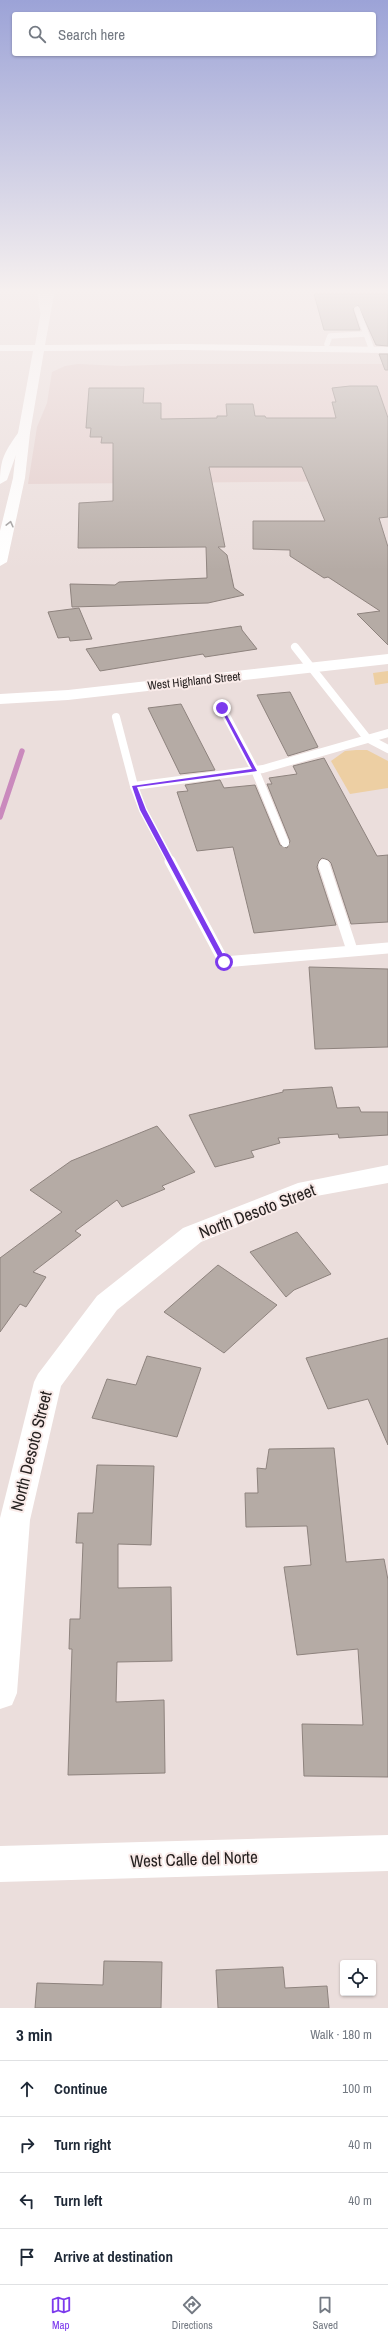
<!DOCTYPE html>
<html lang="en">
<head>
<meta charset="utf-8">
<style>
  body { margin:0; font-family:"Archivo Narrow",sans-serif; background:#f6f6f7; color:#1f2937 }
  .controls { position:absolute; right:12px; bottom:12px; display:grid; overflow:hidden; border-radius:4px; box-shadow:0 1px 3px #0004 }
  .controls button { width:36px; height:36px; display:grid; place-items:center; padding:0; border:0; border-bottom:1px solid #e0e1e3; background:#fff; color:#1f2937; font:20px sans-serif }
  .stop { position:absolute; width:12px; height:12px; margin:-9px; border:3px solid #7c3aed; border-radius:50%; background:#fff }
  .stop.end { background:#7c3aed; border-color:#fff; box-shadow:0 1px 4px #0008 }
  .list { margin:0; padding:0; list-style:none }
  h2 { display:flex; justify-content:space-between; align-items:center; height:52px; margin:0; padding:0 16px; font-size:17px }
  h2 small { font-size:13px; font-weight:400; color:#747a83 }
  .list li { display:grid; grid-template-columns:26px 1fr auto; gap:12px; align-items:center; box-sizing:border-box; height:56px; padding:0 16px; border-top:1px solid #e0e1e3 }
  .list b { display:block; font-size:15px; white-space:nowrap }
  .list em { font-size:13px; font-style:normal; color:#747a83 }
  .icon { flex:none; width:22px; height:22px; fill:none; stroke:currentColor; stroke-width:2; stroke-linecap:round; stroke-linejoin:round }
  .map { position:relative; flex:none; width:388px; height:2008px; overflow:hidden }
  .search { position:absolute; background:#fff; box-shadow:0 1px 3px #0004; left:12px; right:12px; top:12px; height:44px; display:flex; align-items:center; gap:10px; box-sizing:border-box; padding:0 14px; border-radius:4px; color:#747a83; font-size:15px }
  .sheet { height:276px; background:#fff }
  nav { display:flex; justify-content:space-around; align-items:center; box-sizing:border-box; height:56px; border-top:1px solid #e0e1e3; background:#fff; font-size:11px; color:#747a83 }
  nav a { display:grid; justify-items:center; gap:2px }
  nav .on { color:#7c3aed }
  .map>svg:first-child { display:block }
</style>
</head>
<body>
<div class="map">
<svg width="388" height="2008" viewBox="0 0 388 2008">
  <rect width="100%" height="100%" fill="#ebdedc"/>
  <polygon fill="#e4cecc" points="78,364 122,366 181,364 388,364 388,481 28,484 37,427 47,403 52,372 65,366"/>
  <g fill="#edcfa3">
    <polygon points="388,671 388,683 375,685 373,673"/>
    <polygon points="356,750 367,750 388,761 388,788 350,794 331,761 345,751"/>
  </g>
  <g fill="none" stroke-linecap="round" stroke-linejoin="round">
    <polyline stroke="#ca8abd" stroke-width="5.5" points="0,817 22,751"/>
  </g>
  <g fill="#b5aba5" stroke="#8e837e">
    <polygon points="314,294 388,294 388,346 376,345 358,305 353,309 360,330 324,330"/>
    <polygon points="379,354 388,354 388,370 385,370"/>
    <polygon points="350,386 377,386 388,418 388,517 379,518 388,547 388,645 357,614 380,611 328,577 324,578 290,556 290,550 253,549 253,521 325,521 302,467 209,467 225,547 218,547 227,555 234,588 244,595 208,603 72,607 70,584 115,585 119,582 207,578 206,547 78,548 79,503 113,501 113,443 101,443 102,437 90,437 91,428 86,428 89,388 144,388 143,403 161,403 161,419 217,418 217,416 227,416 226,404 253,404 255,416 265,416 266,418 336,418 332,402 336,402 332,388"/>
    <polygon points="79,608 92,639 70,641 69,637 58,638 48,612"/>
    <polygon points="241,626 242,630 257,649 205,657 203,654 100,671 86,649"/>
    <polygon points="290,692 318,747 288,756 257,695"/>
    <polygon points="181,704 215,770 180,774 148,708"/>
    <polygon points="324,758 377,856 388,855 388,922 351,924 331,863 328,860 322,858 319,861 317,867 336,925 254,933 233,847 197,851 177,792 188,791 185,785 220,780 224,788 255,785 280,845 287,848 290,841 267,784 272,784 269,778 297,774 293,766"/>
    <polygon points="309,967 388,969 388,1047 315,1049"/>
    <polygon points="332,1087 337,1108 359,1107 361,1112 388,1112 388,1135 339,1138 338,1134 278,1138 280,1143 251,1151 254,1157 215,1167 189,1115 283,1092 283,1090"/>
    <polygon points="157,1126 195,1172 162,1186 165,1189 122,1207 117,1200 75,1231 81,1235 33,1272 46,1277 26,1307 20,1304 0,1332 0,1258 62,1212 30,1190 71,1161"/>
    <polygon points="297,1232 331,1274 294,1290 286,1297 250,1252"/>
    <polygon points="218,1265 277,1305 224,1353 164,1312"/>
    <polygon points="388,1338 388,1445 368,1399 328,1409 306,1358"/>
    <polygon points="147,1356 201,1368 177,1437 92,1418 107,1379 136,1385"/>
    <polygon points="334,1448 346,1562 384,1559 388,1580 388,1777 304,1776 302,1724 363,1725 358,1649 297,1655 284,1567 311,1565 307,1526 246,1527 245,1493 258,1493 257,1468 266,1469 269,1449"/>
    <polygon points="97,1465 154,1466 151,1545 118,1544 118,1588 171,1587 172,1661 117,1662 116,1702 164,1700 165,1773 68,1775 72,1649 69,1649 70,1619 80,1619 83,1543 76,1543 78,1513 93,1513"/>
    <polygon points="104,1961 162,1962 161,2008 35,2008 37,1983 103,1985"/>
    <polygon points="283,1967 285,1988 327,1986 329,2008 218,2008 216,1970"/>
  </g>
  <g fill="none" stroke-linecap="round" stroke-linejoin="round">
    <g stroke="#fff" stroke-width="5.5">
      <polyline points="357,309 372,350"/>
      <polyline points="327,344 330,336 365,334"/>
    </g>
    <g stroke="#fff" stroke-width="8">
      <polyline points="295,647 367,738 388,749"/>
      <polyline points="222,708 255,770 285,843"/>
      <polyline points="116,717 134,786 143,810 171,862"/>
      <polyline points="134,786 263,769 388,733"/>
    </g>
    <g stroke="#fff" stroke-width="11">
      <polyline points="170,861 224,962 388,948"/>
      <polyline points="324,865 352,950"/>
    </g>
    <g fill="#fff" fill-rule="evenodd">
      <polygon points="388,654 388,664 68,700 0,704 0,694 68,690"/>
      <polygon points="388,1165 388,1183 311,1197 201,1242 117,1310 61,1386 30,1520 17,1693 12,1705 0,1709 0,1518 34,1382 38,1374 97,1296 183,1228 298,1183"/>
    </g>
    <polygon fill="#fff" fill-rule="evenodd" points="388,1835 388,1871 0,1882 0,1846"/>
    <polygon fill="#fff" fill-rule="evenodd" points="45,289 55,289 45,345 182,344 388,347 388,353 182,350 44,351 30,433 25,478 7,562 0,566 0,531 13,478 18,433 33,351 0,351 0,345 35,345"/>
    <g fill="#fff" fill-rule="evenodd">
      <polygon points="37,289 47,289 49,314 41,314 40,312"/>
      <path d="M24 429 30 433 16 455 7 480 0 484C0 457 5 452 20 430Z"/>
    </g>
  </g>
  <defs><path id="oneway-chevron" d="M-2-3.5L2.5 0L-2 3.5" fill="none" stroke-width="1.6" stroke-linecap="round" stroke-linejoin="round"/></defs>
  <use stroke="#9d9b9b" href="#oneway-chevron" transform="translate(10 524) rotate(-76)"/>
  <linearGradient id="sky" x2="0" y2="1"><stop stop-color="#9ca3d7"/><stop offset="0.51" stop-color="#f6f0ef"/><stop offset="1" stop-color="#f6f0ef" stop-opacity="0"/></linearGradient>
  <rect width="388" height="570" fill="url(#sky)"/>
  <polygon fill="#7c3aed" points="222,706 257,771 137,787 146,810 227,962 224,964 221,962 140,810 132,786 252,769 220,708"/>
  <g text-anchor="middle" stroke-width="4" stroke-linejoin="round" paint-order="stroke">
    <g font-size="12" fill="#262120" stroke="#f9ebe9">
      <text transform="translate(194 681) rotate(-6)" y="4">West Highland Street</text>
    </g>
    <g font-size="17" fill="#262120" stroke="#f9ebe9">
      <text transform="translate(257 1211) rotate(-21)" y="6">North Desoto Street</text>
      <text transform="translate(31 1451) rotate(-76)" y="6">North Desoto Street</text>
      <text transform="translate(194 1859) rotate(-2)" y="6">West Calle del Norte</text>
    </g>
  </g>
</svg>
<div class="controls">
<button><svg class="icon" aria-label="locate" viewBox="0 0 24 24"><circle cx="12" cy="12" r="6"/><path d="M12 2v4M12 18v4M2 12h4M18 12h4"/></svg></button>
</div>
<div class="stop" style="left:224px;top:962px"></div>
<div class="stop end" style="left:222px;top:708px"></div>
<div class="search"><svg class="icon" aria-label="search" viewBox="0 0 24 24"><circle cx="10" cy="10" r="6"/><path d="M15 15l6 6"/></svg>Search here</div>
</div>
<section class="sheet">
<h2>3 min<small>Walk · 180 m</small></h2>
<ul class="list">
<li><svg class="icon" aria-label="ahead" viewBox="0 0 24 24"><path d="M12 20V5M6 11l6-6 6 6"/></svg><div><b>Continue</b></div><em>100 m</em></li>
<li><svg class="icon" aria-label="right" viewBox="0 0 24 24"><path d="M7 20v-9h11M14 6l5 5-5 5"/></svg><div><b>Turn right</b></div><em>40 m</em></li>
<li><svg class="icon" aria-label="left" viewBox="0 0 24 24"><path d="M17 20v-9H6M10 6l-5 5 5 5"/></svg><div><b>Turn left</b></div><em>40 m</em></li>
<li><svg class="icon" aria-label="arrive" viewBox="0 0 24 24"><path d="M6 21V4h12l-3 4 3 4H6"/></svg><div><b>Arrive at destination</b></div></li>
</ul>
</section>
<nav>
<a class="on"><svg class="icon" aria-label="map" viewBox="0 0 24 24"><path d="M3 6l6-2 6 2 6-2v14l-6 2-6-2-6 2zM9 4v14M15 6v14"/></svg>Map</a>
<a><svg class="icon" aria-label="directions" viewBox="0 0 24 24"><path d="M12 3l9 9-9 9-9-9zM9 14v-3h6M13 9l2 2-2 2"/></svg>Directions</a>
<a><svg class="icon" aria-label="saved" viewBox="0 0 24 24"><path d="M7 4h10v16l-5-4-5 4z"/></svg>Saved</a>
</nav>
</body>
</html>
